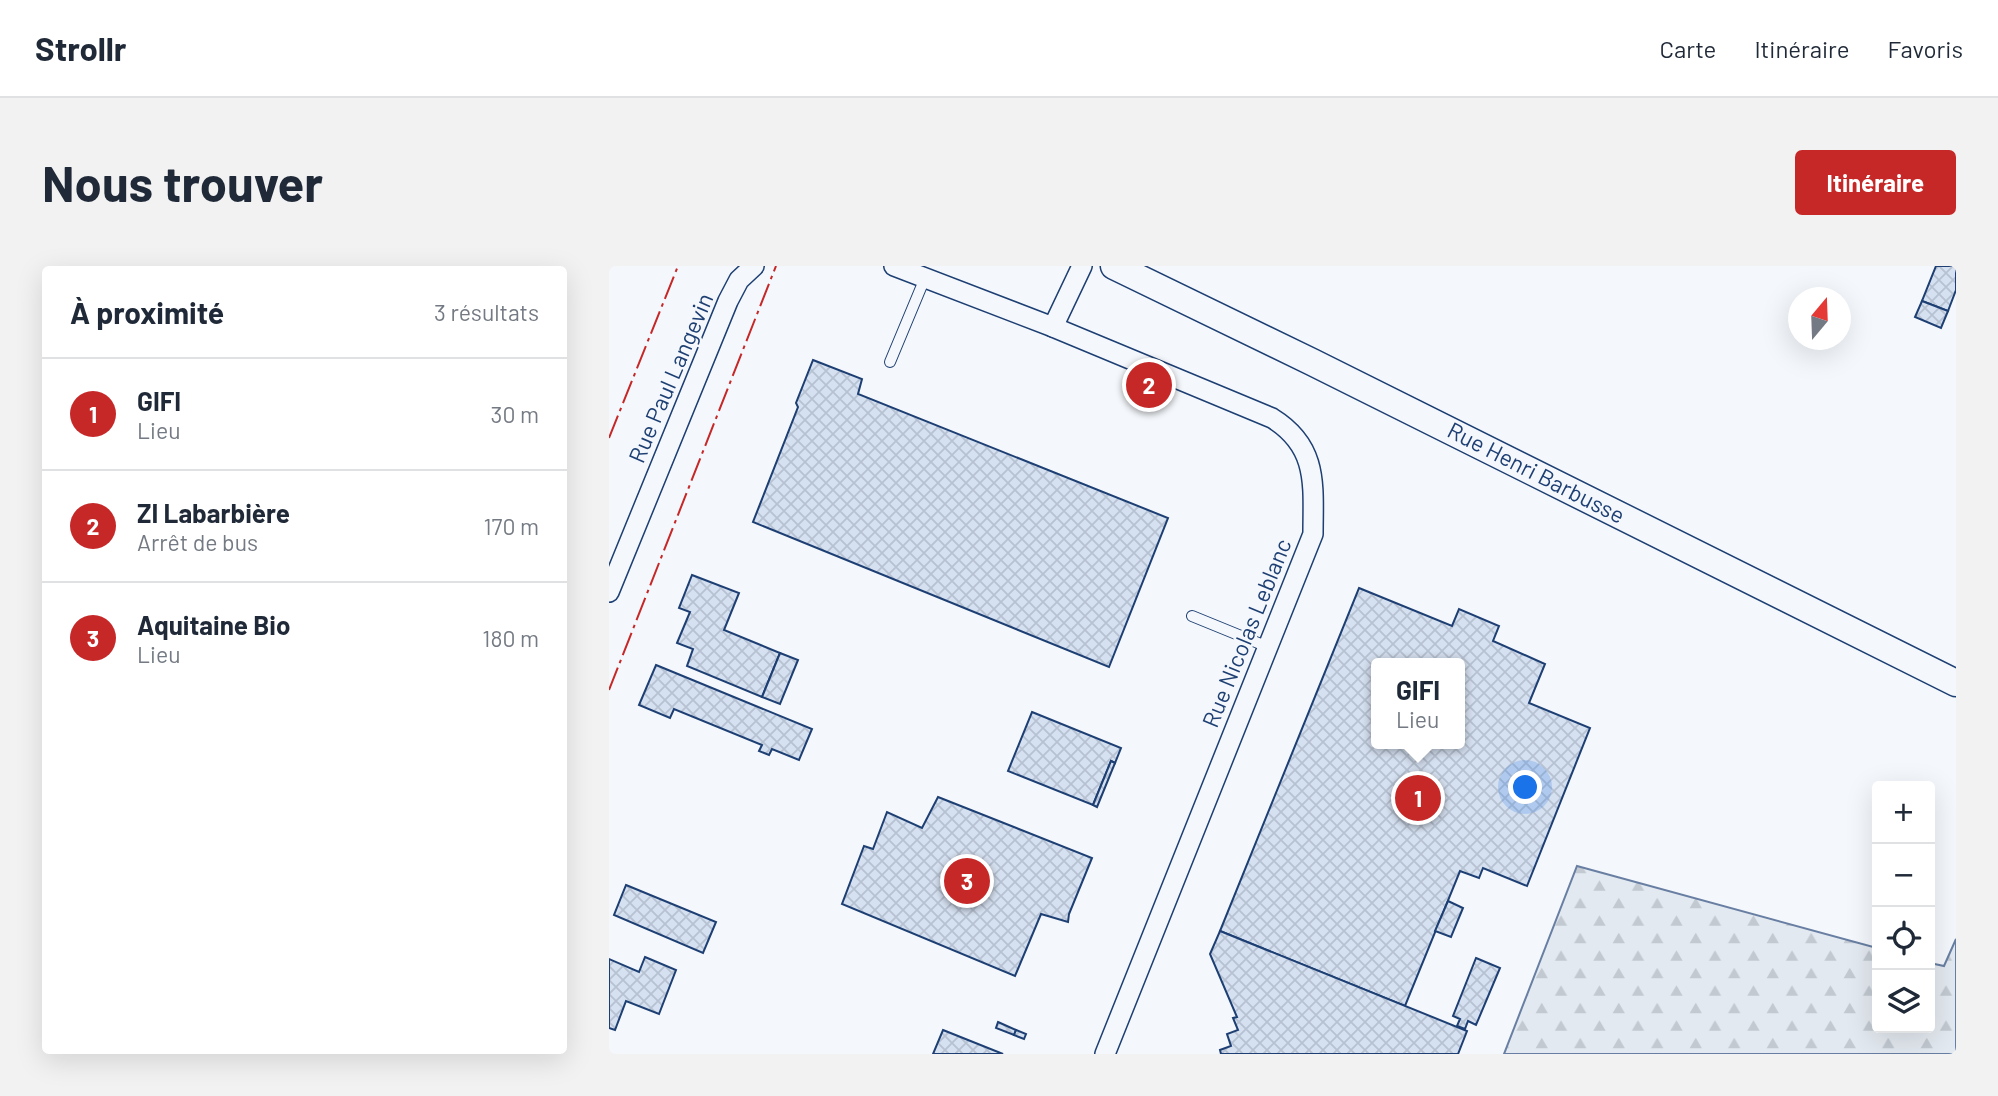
<!DOCTYPE html>
<html lang="fr">
<head>
<meta charset="utf-8">
<style>
  body { margin:0; font-family:Barlow,sans-serif; background:#f2f2f3; color:#1f2937 }
  .controls { position:absolute; right:21px; bottom:21px; display:grid; overflow:hidden; border-radius:7px; box-shadow:0 7px 28px #0002 }
  .controls button { width:63px; height:63px; display:grid; place-items:center; padding:0; border:0; border-bottom:2px solid #e0e1e3; background:#fff; color:#1f2937; font:35px sans-serif }
  .compass { position:absolute; left:1179px; top:21px; width:63px; height:63px; border-radius:50%; background:#fff; box-shadow:0 7px 28px #0002; rotate:19deg }
  .you { position:absolute; left:917px; top:522px; width:24px; height:24px; margin:-18px; border:5px solid #fff; border-radius:50%; background:#1a73e8; box-shadow:0 0 0 10px #1a73e833 }
  .badge { display:grid; place-items:center; width:46px; height:46px; border-radius:50%; background:#c62828; color:#fff; font-size:23px; font-weight:700 }
  .pin { position:absolute; translate:-50% -50%; border:4px solid #fff; box-shadow:0 2px 7px #0006 }
  .popup { position:absolute; left:762px; top:392px; width:94px; height:91px; box-sizing:border-box; display:grid; place-content:center; border-radius:7px; background:#fff; filter:drop-shadow(0 2px 5px #0005); font-size:23px; white-space:nowrap; color:#747a83 }
  .popup b { font-size:26px; color:#1f2937 }
  .popup::after { content:''; position:absolute; left:50%; top:100%; margin-left:-14px; border:14px solid transparent; border-top-color:#fff }
  .list { margin:0; padding:0; list-style:none }
  h2 { display:flex; justify-content:space-between; align-items:center; height:91px; margin:0; padding:0 28px; font-size:30px }
  h2 small { font-size:23px; font-weight:400; color:#747a83 }
  .list li { display:grid; grid-template-columns:46px 1fr auto; gap:21px; align-items:center; box-sizing:border-box; height:112px; padding:0 28px; border-top:2px solid #e0e1e3 }
  .list b { display:block; font-size:26px; white-space:nowrap }
  .list p { margin:0; font-size:23px; white-space:nowrap; color:#747a83 }
  .list em { font-size:23px; font-style:normal; color:#747a83 }
  .icon { flex:none; width:38px; height:38px; fill:none; stroke:currentColor; stroke-width:2; stroke-linecap:round; stroke-linejoin:round }
  .map { position:relative; flex:none; width:1347px; height:788px; overflow:hidden; border-radius:7px }
  header { display:flex; align-items:center; gap:42px; box-sizing:border-box; height:98px; padding:0 35px; background:#fff; border-bottom:2px solid #e0e1e3 }
  header strong { font-size:33px }
  nav { display:flex; gap:38px; margin-inline-start:auto; font-size:24px }
  .intro { display:flex; align-items:center; justify-content:space-between; box-sizing:border-box; height:168px; padding:0 42px }
  h1 { margin:0; font-size:49px }
  .button { padding:18px 32px; border-radius:7px; background:#c62828; color:#fff; font-size:24px; font-weight:700 }
  main { display:flex; gap:42px; padding:0 42px }
  aside { flex:1; background:#fff; border-radius:7px; box-shadow:0 7px 28px #0002 }
  .map>svg:first-child { display:block }
</style>
</head>
<body>
<header>
<strong>Strollr</strong>
<nav><a>Carte</a><a>Itinéraire</a><a>Favoris</a></nav>
</header>
<div class="intro"><h1>Nous trouver</h1><a class="button">Itinéraire</a></div>
<main>
<aside>
<h2>À proximité<small>3 résultats</small></h2>
<ul class="list">
<li><span class="badge">1</span><div><b>GIFI</b><p>Lieu</p></div><em>30 m</em></li>
<li><span class="badge">2</span><div><b>ZI Labarbière</b><p>Arrêt de bus</p></div><em>170 m</em></li>
<li><span class="badge">3</span><div><b>Aquitaine Bio</b><p>Lieu</p></div><em>180 m</em></li>
</ul>
</aside>
<div class="map">
<svg width="1347" height="788" viewBox="0 0 1347 788">
  <defs>
    <pattern id="forest-firs" width="22" height="20" patternUnits="userSpaceOnUse" patternTransform="scale(1.75)"><rect width="22" height="20" fill="#e3e9f0"/><path d="M5 1l3.5 6h-7zM16 11l3.5 6h-7z" fill="#c2c9d1"/></pattern>
    <pattern id="building-cross-hatch" width="8" height="8" patternUnits="userSpaceOnUse" patternTransform="scale(1.75)"><rect width="8" height="8" fill="#d5e0f0"/><path d="M0 0l8 8M0 8l8-8" fill="none" stroke="#b6c1d1"/></pattern>
  </defs>
  <rect width="100%" height="100%" fill="#f4f7fb"/>
  <polygon fill="url(#forest-firs)" stroke="#687fa3" stroke-width="2" points="968,600 1268,682 1268,762 1321,762 1321,697 1335,700 1347,673 1347,788 895,788"/>
  <g fill="url(#building-cross-hatch)" stroke="#1d3f73" stroke-width="2" fill-rule="evenodd">
    <polygon points="1327,0 1347,0 1347,24 1339,45 1313,35"/>
    <polygon points="1313,35 1339,45 1332,62 1306,51"/>
    <polygon points="204,94 253,113 249,128 559,252 500,401 144,256 189,141 187,137"/>
    <polygon points="83,309 130,327 115,364 171,387 153,431 78,400 84,383 68,377 81,346 70,342"/>
    <path d="M750 322 843 360 850 343 890 360 884 375 936 398 920 437 981 462 918 620 874 602 870 612 851 605 796 740 611 665ZM767 397H851V478H767Z"/>
    <polygon points="171,387 189,394 171,438 153,431"/>
    <polygon points="47,399 203,463 190,494 163,483 160,489 150,485 153,479 65,443 61,452 30,439"/>
    <polygon points="423,446 512,482 506,497 502,495 484,539 399,505"/>
    <polygon points="502,495 506,497 488,541 484,539"/>
    <polygon points="329,531 483,592 460,648 459,656 432,648 406,710 233,638 255,580 264,583 278,546 313,562"/>
    <polygon points="17,619 107,656 94,687 5,649"/>
    <polygon points="839,635 854,642 842,671 826,665"/>
    <polygon points="611,665 858,765 849,788 612,788 611,784 622,780 618,768 629,764 624,752 628,751 601,688"/>
    <polygon points="36,691 67,704 50,748 17,735 6,764 0,762 0,693 30,706"/>
    <polygon points="867,692 891,702 867,759 859,755 856,763 848,760 851,753 844,750"/>
    <polygon points="389,756 407,764 405,769 387,762"/>
    <polygon points="334,764 394,788 324,788"/>
    <polygon points="407,764 417,768 415,773 405,769"/>
  </g>
  <g fill="none" stroke-linecap="round" stroke-linejoin="round">
    <g stroke="#1d3f73" stroke-width="12">
      <g id="service">
        <polyline points="281,96 316,12"/>
        <polyline points="583,350 659,381"/>
      </g>
    </g>
    <g stroke="#1d3f73" stroke-width="22">
      <g id="minor">
        <path d="M285 0 444 61 663 152C710 181 704 220 704 268L496 788"/>
        <polyline points="444,61 473,0"/>
        <polyline points="0,326 119,35 130,14 145,0"/>
      </g>
    </g>
    <g stroke="#1d3f73" stroke-width="29">
      <polyline id="secondary" points="505,0 703,96 1347,417"/>
    </g>
    <use href="#service" stroke="#f4f7fb" stroke-width="10"/>
    <use href="#minor" stroke="#f4f7fb" stroke-width="19"/>
    <use href="#secondary" stroke="#f4f7fb" stroke-width="26"/>
    <g stroke="#c62828" stroke-width="2" stroke-dasharray="24 5 3.5 5" stroke-linecap="butt">
      <polyline points="0,172 69,0"/>
      <polyline points="0,424 167,0"/>
    </g>
  </g>
  <g text-anchor="middle" stroke-width="5" stroke-linejoin="round" paint-order="stroke">
    <g font-size="23" fill="#1d3f73" stroke="#f4f7fb">
      <text transform="translate(62 112) rotate(-67)" y="8">Rue Paul Langevin</text>
      <text transform="translate(927 207) rotate(27)" y="8">Rue Henri Barbusse</text>
      <text transform="translate(638 367) rotate(-68)" y="8">Rue Nicolas Leblanc</text>
    </g>
  </g>
</svg>
<div class="controls">
<button>+</button>
<button>−</button>
<button><svg class="icon" aria-label="locate" viewBox="0 0 24 24"><circle cx="12" cy="12" r="6"/><path d="M12 2v4M12 18v4M2 12h4M18 12h4"/></svg></button>
<button><svg class="icon" aria-label="layers" viewBox="0 0 24 24"><path d="M12 4l9 5-9 5-9-5zM3 14l9 5 9-5"/></svg></button>
</div>
<svg class="compass" viewBox="-18 -18 36 36"><path d="M0-13l5 13h-10z" fill="#e53935"/><path d="M0 13l5-13h-10z" fill="#747a83"/></svg>
<div class="you"></div>
<div class="pin badge" style="left:809px;top:532px">1</div>
<div class="popup"><b>GIFI</b>Lieu</div>
<div class="pin badge" style="left:540px;top:119px">2</div>
<div class="pin badge" style="left:358px;top:615px">3</div>
</div>
</main>
</body>
</html>
